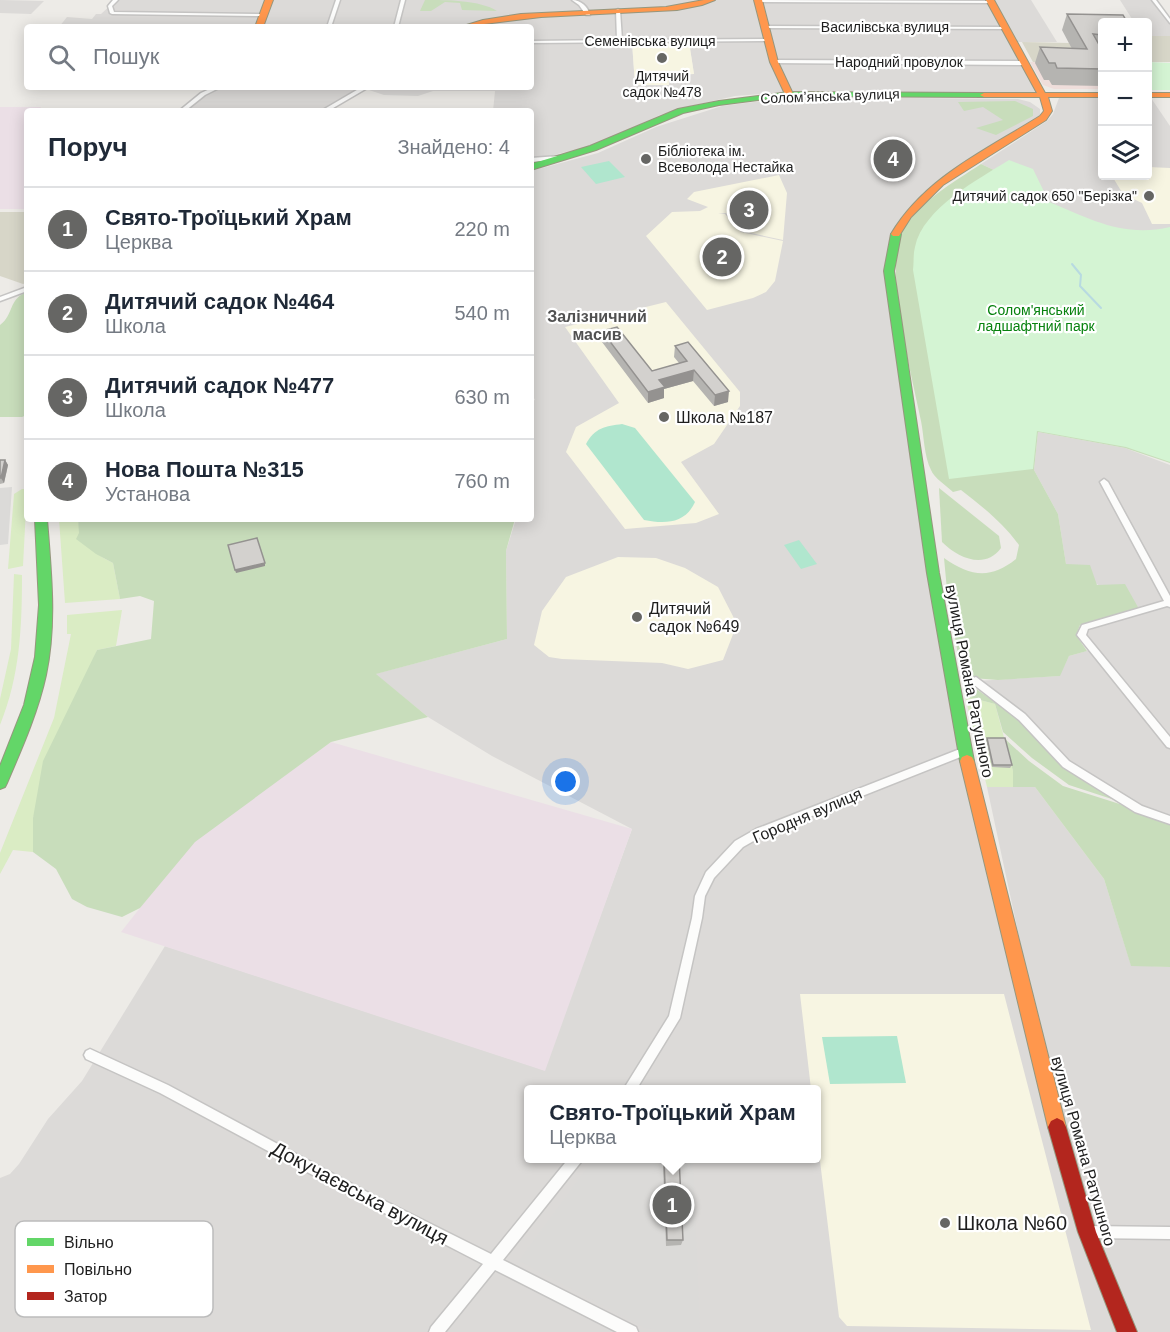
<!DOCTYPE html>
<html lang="uk">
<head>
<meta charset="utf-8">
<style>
  body { margin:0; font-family:Arial,sans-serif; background:#f6f6f7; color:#1f2937 }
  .controls { position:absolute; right:18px; top:18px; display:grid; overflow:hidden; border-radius:6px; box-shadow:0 3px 15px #0003 }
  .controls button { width:54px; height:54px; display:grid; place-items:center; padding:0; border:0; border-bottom:2px solid #e0e1e3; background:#fff; color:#1f2937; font:30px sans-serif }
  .you { position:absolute; left:566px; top:782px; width:21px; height:21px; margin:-15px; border:4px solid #fff; border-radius:50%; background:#1a73e8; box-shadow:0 0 0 9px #1a73e833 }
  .badge { display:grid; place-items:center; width:39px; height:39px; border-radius:50%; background:#666664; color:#fff; font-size:20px; font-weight:700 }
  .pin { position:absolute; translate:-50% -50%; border:3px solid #fff; box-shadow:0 2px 6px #0006 }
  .popup { position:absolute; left:524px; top:1085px; width:297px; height:78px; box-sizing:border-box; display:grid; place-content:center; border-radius:6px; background:#fff; filter:drop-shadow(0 2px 4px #0005); font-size:20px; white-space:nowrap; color:#747a83 }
  .popup b { font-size:22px; color:#1f2937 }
  .popup::after { content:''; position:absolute; left:50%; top:100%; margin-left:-12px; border:12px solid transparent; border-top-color:#fff }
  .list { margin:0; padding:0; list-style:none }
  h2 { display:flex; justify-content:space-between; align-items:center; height:78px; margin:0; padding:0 24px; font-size:26px }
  h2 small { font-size:20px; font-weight:400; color:#747a83 }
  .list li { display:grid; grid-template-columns:39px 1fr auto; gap:18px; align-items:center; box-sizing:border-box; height:84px; padding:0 24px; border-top:2px solid #e0e1e3 }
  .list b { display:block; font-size:22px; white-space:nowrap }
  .list p { margin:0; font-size:20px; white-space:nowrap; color:#747a83 }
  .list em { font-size:20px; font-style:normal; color:#747a83 }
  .icon { flex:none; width:33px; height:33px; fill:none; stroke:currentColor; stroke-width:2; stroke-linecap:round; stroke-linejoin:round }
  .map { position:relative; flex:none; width:1170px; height:1332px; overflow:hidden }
  .search { position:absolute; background:#fff; box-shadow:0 3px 15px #0003; left:24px; top:24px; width:510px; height:66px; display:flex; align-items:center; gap:15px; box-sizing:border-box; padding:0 21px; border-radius:6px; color:#747a83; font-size:22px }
  .panel { position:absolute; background:#fff; box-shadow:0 3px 15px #0003; left:24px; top:108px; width:510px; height:414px; border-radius:6px }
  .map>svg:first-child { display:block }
</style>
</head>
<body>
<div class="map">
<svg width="1170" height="1332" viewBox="0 0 1170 1332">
  <rect width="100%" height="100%" fill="#edebe7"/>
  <g fill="#dcdad8" fill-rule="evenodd">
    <polygon points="0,0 44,1 31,14 0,13"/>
    <polygon points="116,0 987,0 1021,62 777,60 770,40 531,41 531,27 59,27 67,17 92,19 96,14 101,14"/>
    <polygon points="990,0 1031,0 1057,42 1013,42"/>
    <polygon points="1120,0 1152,0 1170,24 1170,36 1148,36 1148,22 1134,22"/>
    <polygon points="767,41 785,92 735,96 686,107 660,115 592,146 540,158 531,159 531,111 493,111 495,91 433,91 418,96 384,95 363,88 323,111 184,111 214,88 194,87 531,87 531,42 632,42 635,85 669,85 668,75 694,74 689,42"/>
    <polygon points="778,63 1022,64 1037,90 1034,92 796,92 790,90"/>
    <path d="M795 97 1018 99 1030 102 1040 109V117L924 192 907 215 889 256 942 654 1034 1032 1127 1332H0V1178L10 1174 19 1164 48 1119 82 1081 165 946 544 1070 632 829 492 756 428 717 375 674 507 639 506 551 516 519H531V401L535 400 531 393V171L598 153 656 127 722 106ZM528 1090H816V1158H528Z"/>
    <polygon points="1059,98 1102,98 1102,176 1148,176 1148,98 1151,98 1170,126 1170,229 1151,234 1109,231 1049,205 1043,193 981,164 1047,121 1053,114"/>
    <polygon points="1038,432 1125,448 1170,465 1170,820 1139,809 1066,764 976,681 1059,676 1069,656 1090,650 1081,633 1140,612 1066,564 1058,514 1034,470"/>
    <polygon points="987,787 1035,787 1104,879 1131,965 1170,967 1170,1332 1136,1332 1095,1236 1052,1091"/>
  </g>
  <polygon fill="#efdedb" points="1030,62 1102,62 1102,89 1054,89 1043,85"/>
  <g fill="#ebdfe6">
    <polygon points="0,107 41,107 39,111 27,111 27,209 0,209"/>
    <polygon points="331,742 632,829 545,1071 121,932 192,842"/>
  </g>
  <g fill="#f7f5e2">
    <polygon points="632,42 689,42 694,74 668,75 669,85 635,85"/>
    <polygon points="1148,167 1170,168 1170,224 1152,224 1142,203 1123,194 1112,176 1148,176"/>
    <polygon points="779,175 787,193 783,240 742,231 726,213 718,213 725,214 741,232 783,241 775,281 766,292 753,298 707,310 646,236 672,212 700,211 708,207 687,199 694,192"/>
    <polygon points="666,302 740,392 740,406 714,444 681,462 719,514 696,523 625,529 566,452 576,427 619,403 565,327"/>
    <polygon points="618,557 656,558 685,568 718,587 737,624 723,660 688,669 662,663 562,659 549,657 534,645 542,611 566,577"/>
    <polygon points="800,994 1004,994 1091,1330 847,1326 839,1317 816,1128 816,1090 811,1089"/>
  </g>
  <g fill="#dbdad8">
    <polygon points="12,487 8,544 0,545 0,488"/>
    <polygon points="594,1159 693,1159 700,1332 672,1332 645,1328 519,1261"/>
  </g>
  <g fill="#d7d6c8">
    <rect x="1148" y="36" width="22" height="26"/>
    <polygon points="1022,42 1069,43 1073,51 1102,62 1033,62"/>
    <polygon points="0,212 27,212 27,283 23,284 0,276"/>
  </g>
  <g fill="#daecc4">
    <polygon points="22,489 27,489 23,566 8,569 14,494"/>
    <path d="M59 519H78C80 543 93 553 113 563L120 599 65 603Z"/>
    <path d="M14 574 22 575C22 627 20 676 0 725V699L11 649Z"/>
    <polygon points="122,610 116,646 97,650 33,818 33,852 13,850 0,874 0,853 54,718 71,634 67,634 67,615"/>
    <polygon points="965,696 995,704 1013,771 1013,787 987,787"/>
  </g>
  <g fill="#c8ddbb">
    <path d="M425 0C447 0 480 0 497 11L462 10 460 3 445 2 431 11H420Z"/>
    <polygon points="1015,101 1033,109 1033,116 996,135 976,128 1003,120 983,107 964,111 958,102"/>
    <path d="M981 164 1043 193 1170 410V463L1125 448 1038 432 1034 470 1058 514 1066 564 1090 565 1097 585 1125 584 1139 609 1080 625 1076 635 1087 651 1069 656 1060 676 998 680 972 678V686L1020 720 1065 765 1130 805 1069 785 1032 758 1003 732 995 704 965 696 947 590 944 558C970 576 990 580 1016 559L1019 545C1003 523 983 507 961 490L953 492C947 486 934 478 931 470 924 456 924 436 921 421 913 380 883 267 902 232 918 202 954 182 981 164Z"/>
    <path d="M27 292V415L22 417H0V325C14 315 8 299 27 292Z"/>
    <path d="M939 488 999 536 1001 548C985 570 958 558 942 542Z"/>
    <polygon points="78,519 515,519 506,551 507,639 376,674 428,717 331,742 195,842 140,908 122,917 87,907 72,899 56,869 33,852 33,818 43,761 97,650 151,639 154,601 140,596 120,599 113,563 96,554 76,539 79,533"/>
    <polygon points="1004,738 1029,761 1063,786 1170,820 1170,967 1131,966 1104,879 1035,787 1013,787 1013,771"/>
  </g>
  <g fill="#d4f4d3">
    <polygon points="1148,62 1170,63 1170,90 1148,90"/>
    <path d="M1009 160 1033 169 1049 202C1090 219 1124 238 1170 227V462L1126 447 1037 431 1033 469 949 479 913 270C914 262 913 254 915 247 923 208 979 179 1009 160Z"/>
  </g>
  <g fill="#b0e6ce">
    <polygon points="609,161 625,177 596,184 581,167"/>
    <path d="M622 424 635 428 695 502C685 524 665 524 644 520L586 444C594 428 606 426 622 424Z"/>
    <polygon points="799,540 817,564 801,569 784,545"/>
    <polygon points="897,1036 906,1083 830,1084 822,1037"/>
  </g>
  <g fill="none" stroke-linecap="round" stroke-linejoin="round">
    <polyline stroke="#b8dae1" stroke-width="2" points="1072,264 1081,275 1080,286 1101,308"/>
    <g stroke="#c5c4c3" stroke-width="3">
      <g id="street">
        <polygon points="113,0 118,0 112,6 114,12 263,14 265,15 263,16 112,14 110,13 108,6"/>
        <polygon points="336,0 340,0 331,27 327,27"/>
        <polygon points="401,0 405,0 398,27 394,27"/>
        <path d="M572 0C581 0 588 7 590 15H586L579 5Z"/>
        <polygon points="756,0 991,1 993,2 991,3 758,2 756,2"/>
        <polygon points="1152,0 1156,0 1170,19 1170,23"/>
        <polygon points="618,9 620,10 622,40 769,39 771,40 769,41 531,43 531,41 617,40 616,10"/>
        <polygon points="766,26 1005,27 1007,28 1005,29 764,28 764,27"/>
        <polygon points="774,60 1024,61 1027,63 1024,65 772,63 772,61"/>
        <polygon points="214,87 221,87 205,95 185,111 179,111 201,93"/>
        <polygon points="362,87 369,87 328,111 321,111"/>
        <polygon points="559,156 561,157 561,159 531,162 531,158"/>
        <polygon points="27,287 27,291 0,301 0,297"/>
        <polygon points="1104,479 1108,482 1170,596 1170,607 1167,606 1088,629 1086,635 1170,737 1170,748 1167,747 1077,635 1082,625 1164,601 1100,482"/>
        <polygon points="976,677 1025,714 1069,761 1142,806 1170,816 1170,824 1135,812 1063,767 1019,720 973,684 971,681 973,678"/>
        <polygon points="965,747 968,748 970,751 968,754 764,835 743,847 714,878 705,896 702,918 680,1018 636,1090 623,1090 669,1016 692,918 695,896 706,872 735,841 756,829"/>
        <polygon points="90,1049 168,1085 369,1193 491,1254 569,1158 583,1158 581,1162 503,1260 636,1327 638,1332 617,1332 495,1270 445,1332 429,1332 431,1327 483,1264 361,1201 160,1093 86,1059 84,1055 86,1051"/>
        <polygon points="1087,1226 1170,1227 1170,1239 1087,1238 1083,1236 1081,1232 1083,1228"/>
      </g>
    </g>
    <g stroke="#96977e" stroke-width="2">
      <g id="fast">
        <polygon points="789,92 984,93 988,95 984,97 789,96 719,105 683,113 596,150 531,170 531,164 590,146 678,109 719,101"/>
        <polygon points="896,231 901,234 894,271 939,573 974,761 972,765 967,767 962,765 960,761 927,573 884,271 891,234"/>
        <path d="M35 519H47C51 571 57 623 46 675 38 712 22 748 7 783L5 787 0 789V766L24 705 35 657 39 605Z"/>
      </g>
    </g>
    <g stroke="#96977e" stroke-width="2">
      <g id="slow">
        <polygon points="265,0 273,0 263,27 255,27"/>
        <polygon points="704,0 715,0 702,5 677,10 541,17 460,27 483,20 521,14 666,7"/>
        <polygon points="754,0 762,0 778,62 793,94 792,96 785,94 770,62"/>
        <path d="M986 0H994L1045 93H1102V97H1048L1052 111 1046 120 943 185 911 217 899 236H893L891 234C925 177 986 150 1040 116L1044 111 1040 97H984L980 95 984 93H1037Z"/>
        <rect x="1148" y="93" width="22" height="4"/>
        <polygon points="967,755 972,757 974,761 1066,1127 1063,1133 1057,1136 1051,1133 1048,1127 960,761 962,757"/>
      </g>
    </g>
    <g stroke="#96977e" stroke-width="2">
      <polygon id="jam" points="1057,1118 1063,1121 1066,1127 1096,1232 1137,1332 1117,1332 1078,1232 1048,1127 1051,1121"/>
    </g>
    <use href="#street" fill="#fcfcfb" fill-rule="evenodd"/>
    <use href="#fast" fill="#63d668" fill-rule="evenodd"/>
    <use href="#slow" fill="#ff974d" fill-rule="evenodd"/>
    <use href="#jam" fill="#b3261e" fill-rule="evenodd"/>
  </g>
  <g fill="#b5b4b1">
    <polygon points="1067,14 1102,22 1102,86 1052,85 1049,80 1044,80 1035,63 1040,47 1072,49 1062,30"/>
    <polygon points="602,331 652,371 679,363 674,357 675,346 728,402 714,406 693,381 664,389 664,398 648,403 602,342"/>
    <polygon points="0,460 5,460 8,465 4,483 0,484"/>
    <polygon points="987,738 1012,765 1010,768 992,767 986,740"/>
    <polygon points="664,1158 683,1240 681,1245 666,1246 663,1165"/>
  </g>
  <g fill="#949290">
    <polygon points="694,370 693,381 664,389 664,398 648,403 648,392 659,380"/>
    <polygon points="729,391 728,402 714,406 715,395"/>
    <polygon points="5,460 8,465 4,483 1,478"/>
    <polygon points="265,563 265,566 236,573 235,570"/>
  </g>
  <g fill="#d3d1ce" stroke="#949290" stroke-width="1.5">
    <polygon points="1067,14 1123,15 1127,22 1102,22 1102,35 1093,34 1102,50 1102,69 1057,68 1055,63 1049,63 1040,47 1087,49"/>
    <polygon points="617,327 652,371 687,361 675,346 688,342 729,391 715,395 694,370 659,380 665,387 648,392 602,331"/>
    <polygon points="0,460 5,460 1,478 0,478"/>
    <polygon points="257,538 265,563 235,570 228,545"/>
    <polygon points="987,738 1005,738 1012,765 993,765"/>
    <polygon points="664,1158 679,1158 683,1240 667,1240"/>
  </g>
  <g fill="#666664" stroke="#fff" stroke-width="2">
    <circle cx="662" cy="58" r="6"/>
    <circle cx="646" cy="159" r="6"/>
    <circle cx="1149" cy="196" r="6"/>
    <circle cx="664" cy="417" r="6"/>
    <circle cx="637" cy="617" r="6"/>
    <circle cx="945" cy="1223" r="6"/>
  </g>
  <g text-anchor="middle" stroke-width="4.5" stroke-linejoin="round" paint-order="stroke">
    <g font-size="14" fill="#1e1e1e" stroke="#fff">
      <text x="885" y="32">Василівська вулиця</text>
      <text x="650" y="46">Семенівська вулиця</text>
      <text x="899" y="67">Народний провулок</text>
      <text transform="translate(830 96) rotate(-2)" y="5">Соломʼянська вулиця</text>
    </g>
    <g font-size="14" fill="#1e1e1e" stroke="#fff">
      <text x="662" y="81">Дитячий<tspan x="662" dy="16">садок №478</tspan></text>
      <text x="658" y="156" text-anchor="start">Бібліотека ім.<tspan x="658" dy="16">Всеволода Нестайка</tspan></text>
      <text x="1137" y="201" text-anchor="end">Дитячий садок 650 "Берізка"</text>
    </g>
    <g font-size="14" fill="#07820e" stroke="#fff">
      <text x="1036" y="315">Солом'янський<tspan x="1036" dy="16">ладшафтний парк</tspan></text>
    </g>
    <g font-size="16" font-weight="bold" fill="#515151" stroke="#fff">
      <text x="597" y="322">Залізничний<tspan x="597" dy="18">масив</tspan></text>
    </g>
    <g font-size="16" fill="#1e1e1e" stroke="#fff" text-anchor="start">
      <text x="676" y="423">Школа №187</text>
      <text x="649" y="614">Дитячий<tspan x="649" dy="18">садок №649</tspan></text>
    </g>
    <g font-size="16" fill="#1e1e1e" stroke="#fff">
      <text transform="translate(970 681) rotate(79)" y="6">вулиця Романа Ратушного</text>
      <text transform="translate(807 815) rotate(-23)" y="6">Городня вулиця</text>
      <text transform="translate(1084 1151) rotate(74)" y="6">вулиця Романа Ратушного</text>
    </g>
    <g font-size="20" fill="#1e1e1e" stroke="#fff">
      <text transform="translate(360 1193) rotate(28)" y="7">Докучаєвська вулиця</text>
    </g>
    <g font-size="20" fill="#1e1e1e" stroke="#fff" text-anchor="start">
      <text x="957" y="1230">Школа №60</text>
    </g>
  </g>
  <rect x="15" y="1221" width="198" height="96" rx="9" fill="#fff" stroke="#bcbcbc" stroke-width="1.5"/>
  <rect x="27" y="1238" width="27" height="8" fill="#63d668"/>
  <rect x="27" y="1265" width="27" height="8" fill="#ff974d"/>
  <rect x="27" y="1292" width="27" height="8" fill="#b3261e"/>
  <g font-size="16" fill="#1e1e1e">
    <text x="64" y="1248">Вільно</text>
    <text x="64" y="1275">Повільно</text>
    <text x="64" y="1302">Затор</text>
  </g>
</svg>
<div class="controls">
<button>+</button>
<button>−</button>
<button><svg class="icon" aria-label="layers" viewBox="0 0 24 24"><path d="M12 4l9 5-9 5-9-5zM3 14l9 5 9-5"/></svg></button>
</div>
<div class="you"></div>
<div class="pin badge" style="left:672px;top:1205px">1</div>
<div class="popup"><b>Свято-Троїцький Храм</b>Церква</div>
<div class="pin badge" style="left:722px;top:257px">2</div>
<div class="pin badge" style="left:749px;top:210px">3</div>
<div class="pin badge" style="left:893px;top:159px">4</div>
<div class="search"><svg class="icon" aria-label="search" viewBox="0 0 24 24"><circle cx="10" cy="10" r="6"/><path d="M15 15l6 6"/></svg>Пошук</div>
<section class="panel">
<h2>Поруч<small>Знайдено: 4</small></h2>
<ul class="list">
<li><span class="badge">1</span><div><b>Свято-Троїцький Храм</b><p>Церква</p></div><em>220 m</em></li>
<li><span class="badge">2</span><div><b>Дитячий садок №464</b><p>Школа</p></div><em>540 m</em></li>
<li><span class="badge">3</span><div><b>Дитячий садок №477</b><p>Школа</p></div><em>630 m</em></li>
<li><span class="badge">4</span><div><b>Нова Пошта №315</b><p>Установа</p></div><em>760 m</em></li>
</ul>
</section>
</div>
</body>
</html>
